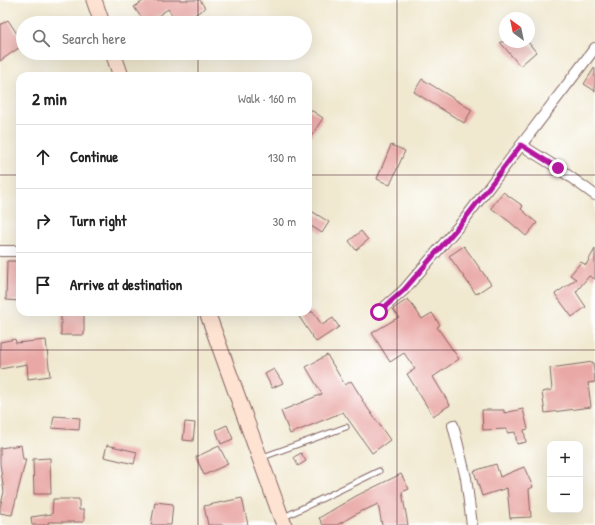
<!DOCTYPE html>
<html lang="en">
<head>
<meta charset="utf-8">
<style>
  body { margin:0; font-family:"Patrick Hand",sans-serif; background:#f2f2f2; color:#222 }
  .controls { position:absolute; right:12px; bottom:12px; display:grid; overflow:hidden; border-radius:8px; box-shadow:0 4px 16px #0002 }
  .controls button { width:36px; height:36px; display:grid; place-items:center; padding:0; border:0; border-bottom:1px solid #e0e0e0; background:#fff; color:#222; font:20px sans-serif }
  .compass { position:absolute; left:499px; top:12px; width:36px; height:36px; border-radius:50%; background:#fff; box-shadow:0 4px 16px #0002; rotate:327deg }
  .stop { position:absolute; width:12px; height:12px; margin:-9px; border:3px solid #b5179e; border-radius:50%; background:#fff }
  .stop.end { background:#b5179e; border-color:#fff; box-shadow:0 1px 4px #0008 }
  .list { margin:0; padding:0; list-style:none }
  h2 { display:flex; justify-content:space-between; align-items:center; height:52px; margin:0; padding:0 16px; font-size:17px }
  h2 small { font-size:13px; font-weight:400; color:#767676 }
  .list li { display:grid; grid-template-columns:26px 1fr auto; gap:12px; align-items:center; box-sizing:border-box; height:64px; padding:0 16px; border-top:1px solid #e0e0e0 }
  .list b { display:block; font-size:15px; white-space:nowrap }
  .list em { font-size:13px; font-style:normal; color:#767676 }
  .icon { flex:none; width:22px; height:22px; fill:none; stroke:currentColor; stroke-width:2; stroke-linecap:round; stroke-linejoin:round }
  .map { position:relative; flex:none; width:595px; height:525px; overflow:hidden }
  .search { position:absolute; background:#fff; box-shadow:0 4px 16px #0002; left:16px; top:16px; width:296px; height:44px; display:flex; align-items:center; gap:10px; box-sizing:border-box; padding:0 14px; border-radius:22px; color:#767676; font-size:15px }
  .panel { position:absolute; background:#fff; box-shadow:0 4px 16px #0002; left:16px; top:72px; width:296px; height:244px; border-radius:12px }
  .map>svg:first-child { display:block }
</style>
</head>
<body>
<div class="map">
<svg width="595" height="525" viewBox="0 0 595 525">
  <rect width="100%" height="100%" fill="#fff"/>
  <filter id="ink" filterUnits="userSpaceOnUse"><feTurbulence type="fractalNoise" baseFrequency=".025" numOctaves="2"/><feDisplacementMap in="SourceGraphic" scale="8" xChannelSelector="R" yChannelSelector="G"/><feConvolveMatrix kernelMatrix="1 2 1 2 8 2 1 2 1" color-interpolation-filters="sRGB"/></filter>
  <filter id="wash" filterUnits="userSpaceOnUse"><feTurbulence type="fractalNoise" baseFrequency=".012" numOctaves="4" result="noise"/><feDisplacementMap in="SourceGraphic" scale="16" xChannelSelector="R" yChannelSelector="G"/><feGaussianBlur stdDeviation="0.9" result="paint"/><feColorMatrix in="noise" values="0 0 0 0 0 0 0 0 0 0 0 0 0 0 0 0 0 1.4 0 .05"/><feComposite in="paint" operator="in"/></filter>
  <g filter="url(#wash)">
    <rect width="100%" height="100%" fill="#f0e8cf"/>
    <g id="blocks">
      <g fill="#e9a8a5">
        <polygon points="145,0 200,0 205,8 182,23 178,23 168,9 148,23 145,23 134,7"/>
        <polygon points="8,20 23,43 23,45 0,61 0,25"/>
        <polygon points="500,42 528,42 536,52 520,66"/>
        <polygon points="595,67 595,91 584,84"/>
        <polygon points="422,79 472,110 464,123 414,92"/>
        <polygon points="308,108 323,118 308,141"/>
        <polygon points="391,145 405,151 390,185 377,179"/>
        <polygon points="503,192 523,206 521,209 537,223 526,236 510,222 491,208"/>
        <polygon points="308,209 329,222 322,233 308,224"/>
        <polygon points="361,231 368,240 356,250 349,241"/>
        <polygon points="464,246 491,284 476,294 449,256"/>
        <polygon points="595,249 595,279 589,276 576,292 586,307 572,317 555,294 576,279 570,275 581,262 586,265"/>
        <polygon points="7,261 20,261 20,301 6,300"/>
        <polygon points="408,299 422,319 432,313 440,325 437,327 459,359 433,377 450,405 433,416 407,374 415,369 404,353 390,362 372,333 399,317 393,309"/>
        <polygon points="70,312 84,312 84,335 61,335 61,313 70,313"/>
        <polygon points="296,312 313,312 322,325 333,318 339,327 316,342"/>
        <polygon points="15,339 16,343 46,340 50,376 28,379 27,364 0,369 0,342"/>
        <polygon points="327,355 345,385 351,381 363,400 362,400 390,440 372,453 343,412 290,434 281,411 322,394 306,367"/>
        <polygon points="593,362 595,382 588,383 591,407 545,413 542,392 552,390 550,368"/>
        <polygon points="274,369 283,383 272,388 265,374"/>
        <polygon points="523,409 528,429 524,430 526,442 517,444 515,432 507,433 507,429 483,430 482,410 504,410 504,413"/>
        <polygon points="54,416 80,418 79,430 52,428"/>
        <polygon points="185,422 195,423 193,441 183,440"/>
        <polygon points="227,425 233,439 221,444 216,430"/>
        <polygon points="21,445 23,459 26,459 12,515 0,513 0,507 4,492 0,464 0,448"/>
        <polygon points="107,445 137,452 134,464 104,457"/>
        <polygon points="219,446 228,464 204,475 196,457"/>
        <polygon points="301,453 306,461 298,466 294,457"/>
        <polygon points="50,458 51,494 34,494 33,459"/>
        <polygon points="496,464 500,477 524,467 533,487 529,489 531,517 510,518 507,488 482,496 474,471"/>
        <polygon points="401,474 409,489 402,492 408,525 382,525 378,504 363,511 363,510 337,525 323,525 319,518 356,496"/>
        <polygon points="242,498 248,525 208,525 204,506"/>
        <polygon points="53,499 79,499 79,510 84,510 84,522 48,522 48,525 32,525 31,517 52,514"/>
        <polygon points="155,502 173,504 171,525 151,525"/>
      </g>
    </g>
  </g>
  <g filter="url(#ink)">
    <use href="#blocks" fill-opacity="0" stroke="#846564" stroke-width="1"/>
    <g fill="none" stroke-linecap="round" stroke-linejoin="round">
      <g stroke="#846564" stroke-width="7">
        <g id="service">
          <polyline points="260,458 346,427"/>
          <polyline points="282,518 379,471"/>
        </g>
      </g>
      <g stroke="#846564" stroke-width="12">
        <g id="minor">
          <polyline points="521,145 558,168 595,195"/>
          <polyline points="0,251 20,251"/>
          <polyline points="379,312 404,290 464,220 595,48"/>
          <polyline points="453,425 466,478 472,525"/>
        </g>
      </g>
      <g stroke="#846564" stroke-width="17">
        <g id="secondary">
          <polyline points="94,0 102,23"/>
          <polyline points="113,53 121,76"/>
          <polyline points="207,312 284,525"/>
        </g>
      </g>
      <use href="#service" stroke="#fff" stroke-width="5"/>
      <use href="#minor" stroke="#fff" stroke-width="10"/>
      <use href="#secondary" stroke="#fee3d2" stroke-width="15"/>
    </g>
  </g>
  <g fill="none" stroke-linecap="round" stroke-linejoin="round" filter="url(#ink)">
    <polyline stroke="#b5179e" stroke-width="5" points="379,312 404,290 464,220 521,145 558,168"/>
  </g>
  <path fill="none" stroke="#4a1f2b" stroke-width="1" stroke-opacity="0.55" d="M198 0V23M397 0V525M198 53V76M0 175H20M308 175H595M198 312V525M0 350H595"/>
</svg>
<div class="controls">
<button>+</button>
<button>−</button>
</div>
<svg class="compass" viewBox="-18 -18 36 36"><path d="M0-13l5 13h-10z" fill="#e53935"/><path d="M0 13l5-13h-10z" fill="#767676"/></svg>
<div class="stop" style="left:379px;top:312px"></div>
<div class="stop end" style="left:558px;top:168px"></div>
<div class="search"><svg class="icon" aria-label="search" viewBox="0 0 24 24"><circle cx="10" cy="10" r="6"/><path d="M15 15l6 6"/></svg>Search here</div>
<section class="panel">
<h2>2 min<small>Walk · 160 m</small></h2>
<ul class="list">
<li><svg class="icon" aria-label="ahead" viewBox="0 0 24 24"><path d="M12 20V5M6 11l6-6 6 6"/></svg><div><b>Continue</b></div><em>130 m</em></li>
<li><svg class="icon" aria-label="right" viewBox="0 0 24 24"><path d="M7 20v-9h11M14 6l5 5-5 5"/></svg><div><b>Turn right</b></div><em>30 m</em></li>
<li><svg class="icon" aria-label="arrive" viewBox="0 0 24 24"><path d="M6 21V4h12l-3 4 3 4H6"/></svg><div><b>Arrive at destination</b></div></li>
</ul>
</section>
</div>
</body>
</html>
